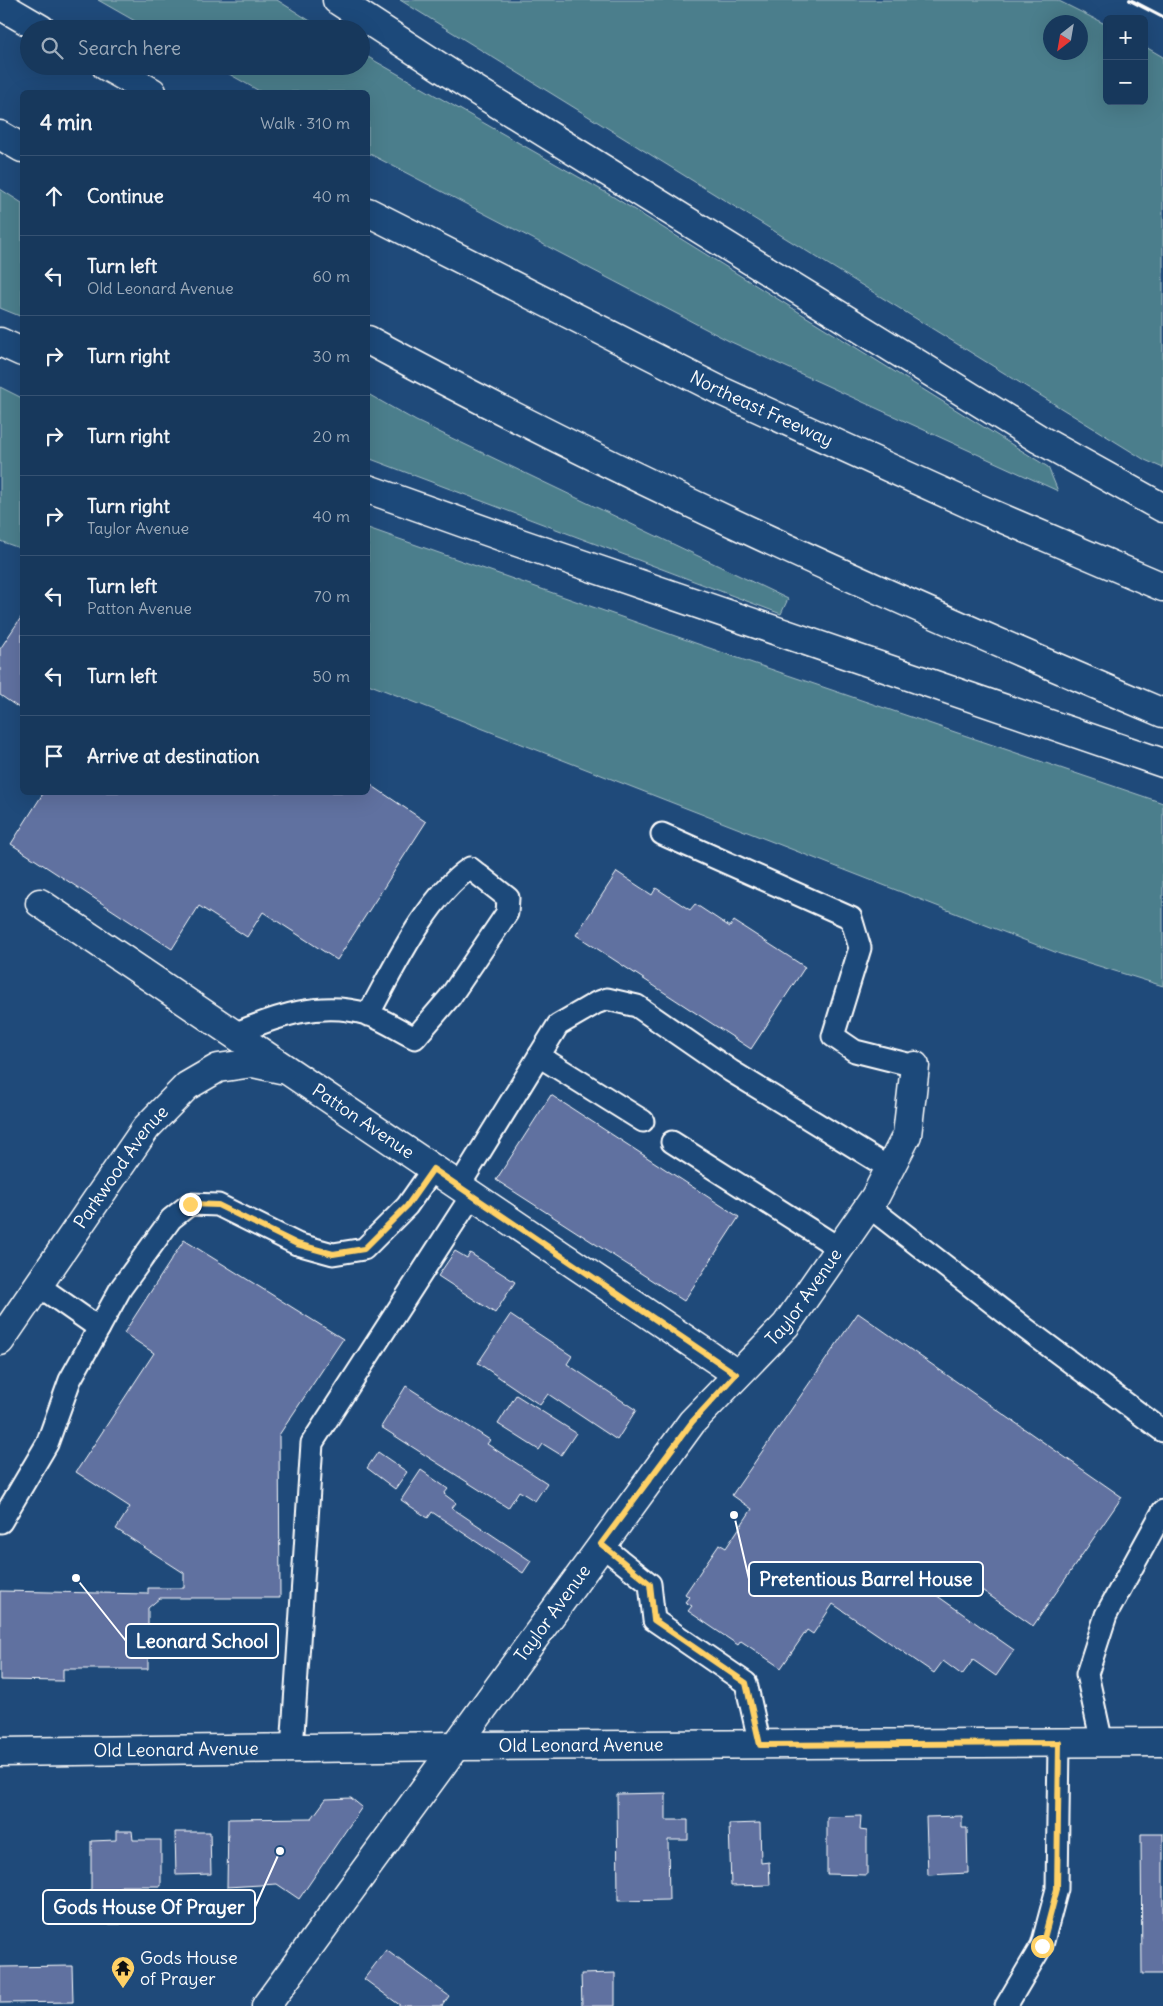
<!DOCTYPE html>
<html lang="en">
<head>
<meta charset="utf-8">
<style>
  body { margin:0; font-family:Delius,sans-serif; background:#244365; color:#f1f3f6 }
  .controls { position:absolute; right:15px; top:15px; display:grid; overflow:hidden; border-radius:8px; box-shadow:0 5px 20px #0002 }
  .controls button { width:45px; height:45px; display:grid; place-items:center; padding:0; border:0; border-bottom:1px solid #365272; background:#17385c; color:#f1f3f6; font:25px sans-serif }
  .compass { position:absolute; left:1043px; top:15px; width:45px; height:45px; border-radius:50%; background:#17385c; box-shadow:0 5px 20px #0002; rotate:211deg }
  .stop { position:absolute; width:15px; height:15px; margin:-11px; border:4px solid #ffd166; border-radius:50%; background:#fff }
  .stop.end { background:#ffd166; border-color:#fff; box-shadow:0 1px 5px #0008 }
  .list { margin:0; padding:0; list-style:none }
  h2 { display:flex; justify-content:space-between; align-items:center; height:65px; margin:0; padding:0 20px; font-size:21px }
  h2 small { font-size:16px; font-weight:400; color:#9eacbb }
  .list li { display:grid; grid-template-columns:32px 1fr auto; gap:15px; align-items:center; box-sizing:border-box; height:80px; padding:0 20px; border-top:1px solid #365272 }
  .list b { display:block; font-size:19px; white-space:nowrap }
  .list p { margin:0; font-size:16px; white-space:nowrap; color:#9eacbb }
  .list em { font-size:16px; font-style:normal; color:#9eacbb }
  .icon { flex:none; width:28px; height:28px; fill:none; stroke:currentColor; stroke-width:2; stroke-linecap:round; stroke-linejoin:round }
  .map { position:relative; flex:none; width:1163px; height:2006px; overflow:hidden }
  .search { position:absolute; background:#17385c; box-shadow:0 5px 20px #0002; left:20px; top:20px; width:350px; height:55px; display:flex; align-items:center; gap:12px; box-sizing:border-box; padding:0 18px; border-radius:28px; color:#9eacbb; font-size:19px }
  .panel { position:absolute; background:#17385c; box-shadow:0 5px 20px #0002; left:20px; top:90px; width:350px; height:705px; border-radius:8px }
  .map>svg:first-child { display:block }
</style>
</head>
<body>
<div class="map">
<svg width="1163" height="2006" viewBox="0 0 1163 2006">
  <rect width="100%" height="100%" fill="#1f4a7a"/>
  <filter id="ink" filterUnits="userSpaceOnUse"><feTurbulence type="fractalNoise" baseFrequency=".02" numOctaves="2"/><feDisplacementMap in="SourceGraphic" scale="10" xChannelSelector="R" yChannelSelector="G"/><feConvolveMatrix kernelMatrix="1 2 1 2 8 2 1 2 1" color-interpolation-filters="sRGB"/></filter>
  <g filter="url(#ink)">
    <g fill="#4b7e8c" stroke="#a5bec6" fill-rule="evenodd">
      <polygon points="98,0 277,0 323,29 149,29"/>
      <path d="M400 0H1057L1107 25V101H1144V46L1163 57V468L1145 460ZM1050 22H1080V52H1050Z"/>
      <polygon points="361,53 612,196 1048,467 1058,491 729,341 368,153 368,92 261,92 215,66 361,66"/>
      <polygon points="0,189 22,203 22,317 0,308"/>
      <polygon points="0,387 22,398 22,549 0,541"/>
      <polygon points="368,394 416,421 788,599 781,614 368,458"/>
      <polygon points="368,528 735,657 1163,803 1163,986 1060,954 368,684"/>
    </g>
    <g fill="#6071a0" stroke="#fff">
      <polygon points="22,616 22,710 0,695 0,649"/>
      <polygon points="368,783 426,822 337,960 263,912 247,937 199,906 172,949 11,844 44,792 368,792"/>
      <polygon points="617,872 652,895 656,888 690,910 695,904 730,927 734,921 805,967 751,1049 576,935"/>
      <polygon points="551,1095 739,1217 684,1301 496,1180"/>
      <polygon points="184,1240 343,1339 279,1435 280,1598 160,1598 148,1608 148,1669 63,1669 63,1681 0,1680 0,1591 148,1594 148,1588 184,1588 184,1573 116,1529 130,1507 76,1472 154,1353 124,1333"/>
      <polygon points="455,1251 467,1258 470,1253 515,1282 495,1313 438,1276"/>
      <polygon points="858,1313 1122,1497 1033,1626 946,1565 929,1590 1014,1650 996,1676 973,1660 962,1675 943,1661 934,1673 833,1604 813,1634 807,1630 781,1668 741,1641 738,1645 688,1611 692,1606 685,1602 689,1597 685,1594 719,1544 726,1548 752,1509 732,1495"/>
      <polygon points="510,1315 572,1356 567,1364 636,1410 617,1440 548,1394 540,1405 478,1363"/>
      <polygon points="406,1386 490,1440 487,1444 547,1483 535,1501 519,1491 508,1508 381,1427"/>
      <polygon points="516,1395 576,1433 561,1455 543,1444 539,1450 498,1424"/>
      <polygon points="378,1452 407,1472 395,1489 367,1468"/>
      <polygon points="421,1470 448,1489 444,1494 456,1503 452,1508 531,1561 523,1573 432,1512 428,1518 401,1500"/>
      <polygon points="666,1793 666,1820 688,1820 688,1840 668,1840 669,1900 618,1901 617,1794"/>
      <polygon points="351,1798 362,1807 299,1899 277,1884 227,1887 228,1819 312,1818 326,1799"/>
      <polygon points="861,1816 860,1830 867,1831 867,1875 827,1874 827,1817"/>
      <polygon points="962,1816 962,1828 967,1828 968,1873 928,1875 926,1817"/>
      <polygon points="760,1823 761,1863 769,1862 770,1885 731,1886 729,1824"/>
      <polygon points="116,1831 132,1831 133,1840 161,1840 161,1886 121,1886 121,1924 91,1924 91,1841 116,1840"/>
      <polygon points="175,1832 210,1832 211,1874 176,1875"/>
      <polygon points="1141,1834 1163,1834 1163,1974 1142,1974"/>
      <polygon points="386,1950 449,1996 442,2006 401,2006 364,1979"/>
      <polygon points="72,1966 73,2002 0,2003 0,1967"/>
      <polygon points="615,1973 615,2006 582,2006 581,1974"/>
    </g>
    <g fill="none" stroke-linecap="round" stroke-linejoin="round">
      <g stroke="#fff" stroke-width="25">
        <g id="service">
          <polyline points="662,834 851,918 860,948 833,1036 855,1051 915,1066"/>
          <path d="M234 1034C277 1016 321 1000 367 1014 383 1019 400 1031 415 1038L450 997 507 913 508 898 470 868C426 898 394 968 368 1015"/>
          <polyline points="539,1056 643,1121"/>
          <polyline points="672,1142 839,1248"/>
          <polyline points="459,1186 558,1025 596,1003 607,999 637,1006 731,1071 889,1168"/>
          <polyline points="868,1206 1026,1329 1163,1431"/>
          <polyline points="39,1286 99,1328"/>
          <polyline points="1,1522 47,1444 70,1380 99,1328 121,1288 171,1219 190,1204 218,1205 297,1244 333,1254 364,1249 407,1206 433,1169"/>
          <polyline points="601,1545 650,1584 654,1620 746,1683 760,1745"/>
          <polyline points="1102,1743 1087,1674 1106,1615 1163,1511"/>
          <polyline points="292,1749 312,1443 472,1195"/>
          <polyline points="1006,2006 1042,1945 1057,1889 1059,1743"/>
        </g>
      </g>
      <g stroke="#fff" stroke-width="31">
        <g id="minor">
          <path id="s1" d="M40 903 737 1374"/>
          <path id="s2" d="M0 1341 146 1128 187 1086 218 1068 253 1063 281 1069"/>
          <path id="s3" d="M0 1752 455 1746 1163 1742"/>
          <path id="s4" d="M266 2006 692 1422 786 1325 875 1197 907 1135 915 1066"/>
        </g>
      </g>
      <g stroke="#fff" stroke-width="31">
        <g id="motorway">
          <polyline points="337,0 474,89 1039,439 1163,508"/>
          <polyline points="0,5 41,29"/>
          <polyline points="106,66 152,92"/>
          <polyline points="0,135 22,148"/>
          <path id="s5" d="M368 212 721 391 978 508 1163 587"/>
          <path d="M368 340C625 479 893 599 1163 713"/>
          <polyline points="0,342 22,352"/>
          <polyline points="368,489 517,542 1163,763"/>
        </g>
      </g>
      <use href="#service" stroke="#1f4a7a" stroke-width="21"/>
      <use href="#minor" stroke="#1f4a7a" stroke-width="28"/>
      <use href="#motorway" stroke="#1f4a7a" stroke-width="28"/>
      <polyline stroke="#fff" stroke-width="4" points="1130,0 1163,17"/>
    </g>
  </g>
  <g fill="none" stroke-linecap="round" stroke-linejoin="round" filter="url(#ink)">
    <polyline stroke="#ffd166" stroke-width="6" points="190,1204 218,1205 297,1244 333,1254 364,1249 407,1206 433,1169 736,1374 692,1422 601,1544 650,1584 654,1620 746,1683 760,1745 1059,1743 1057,1889 1042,1946"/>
  </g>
  <defs>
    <g id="temple-pin" transform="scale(1.25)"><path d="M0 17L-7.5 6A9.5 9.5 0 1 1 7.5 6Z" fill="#ffd166" stroke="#1f4a7a"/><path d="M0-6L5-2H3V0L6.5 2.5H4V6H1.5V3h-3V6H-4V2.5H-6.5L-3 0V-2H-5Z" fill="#111"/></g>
  </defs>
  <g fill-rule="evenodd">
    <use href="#temple-pin" x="123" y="1968"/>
  </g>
  <g text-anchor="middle" stroke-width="4.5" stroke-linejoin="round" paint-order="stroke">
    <g font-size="18" fill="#fff" stroke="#1f4a7a">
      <text dy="6" stroke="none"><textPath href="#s5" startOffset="440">Northeast Freeway</textPath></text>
      <text dy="6" stroke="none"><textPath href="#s1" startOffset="390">Patton Avenue</textPath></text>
      <text dy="6" stroke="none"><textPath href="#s2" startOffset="212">Parkwood Avenue</textPath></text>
      <text dy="6" stroke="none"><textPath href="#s4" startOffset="891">Taylor Avenue</textPath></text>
      <text dy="6" stroke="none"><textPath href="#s4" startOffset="486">Taylor Avenue</textPath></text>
      <text dy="6" stroke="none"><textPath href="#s3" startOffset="581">Old Leonard Avenue</textPath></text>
      <text dy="6" stroke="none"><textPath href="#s3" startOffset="176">Old Leonard Avenue</textPath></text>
    </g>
    <g font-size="18" fill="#fff" stroke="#1f4a7a" text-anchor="start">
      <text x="140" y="1964">Gods House<tspan x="140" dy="21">of Prayer</tspan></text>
    </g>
  </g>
  <path fill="none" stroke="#fff" stroke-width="2" d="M734 1515L749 1579M76 1578L126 1641M280 1851L255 1907"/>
  <g fill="#fff" stroke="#1f4a7a" stroke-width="2">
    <circle cx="734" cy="1515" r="5"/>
    <circle cx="76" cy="1578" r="5"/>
    <circle cx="280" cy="1851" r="5"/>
  </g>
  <g fill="#1f4a7a" stroke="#fff" stroke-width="2">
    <rect x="749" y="1562" width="234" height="34" rx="5"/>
    <rect x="126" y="1624" width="152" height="34" rx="5"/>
    <rect x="43" y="1890" width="212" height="34" rx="5"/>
  </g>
  <g font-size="19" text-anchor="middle" font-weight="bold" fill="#fff">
    <text x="866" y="1586">Pretentious Barrel House</text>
    <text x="202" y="1648">Leonard School</text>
    <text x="149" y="1914">Gods House Of Prayer</text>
  </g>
</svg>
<div class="controls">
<button>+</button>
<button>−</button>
</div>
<svg class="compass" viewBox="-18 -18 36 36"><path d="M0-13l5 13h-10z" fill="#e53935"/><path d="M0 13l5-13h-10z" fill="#9eacbb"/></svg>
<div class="stop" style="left:1042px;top:1946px"></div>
<div class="stop end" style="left:190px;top:1204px"></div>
<div class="search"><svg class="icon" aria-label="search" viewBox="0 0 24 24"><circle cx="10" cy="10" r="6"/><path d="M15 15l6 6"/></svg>Search here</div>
<section class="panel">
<h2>4 min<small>Walk · 310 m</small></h2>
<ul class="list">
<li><svg class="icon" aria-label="ahead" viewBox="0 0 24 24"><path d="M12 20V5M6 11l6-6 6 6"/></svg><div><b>Continue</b></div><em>40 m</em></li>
<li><svg class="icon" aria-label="left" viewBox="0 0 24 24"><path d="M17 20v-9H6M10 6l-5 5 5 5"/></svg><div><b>Turn left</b><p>Old Leonard Avenue</p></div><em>60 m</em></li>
<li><svg class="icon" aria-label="right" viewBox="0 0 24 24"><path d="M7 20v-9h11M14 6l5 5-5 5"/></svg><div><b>Turn right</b></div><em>30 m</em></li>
<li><svg class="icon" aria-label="right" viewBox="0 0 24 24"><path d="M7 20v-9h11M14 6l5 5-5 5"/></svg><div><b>Turn right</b></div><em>20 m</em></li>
<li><svg class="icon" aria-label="right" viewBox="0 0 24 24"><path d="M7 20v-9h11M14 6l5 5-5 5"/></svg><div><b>Turn right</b><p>Taylor Avenue</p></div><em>40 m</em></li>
<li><svg class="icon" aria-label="left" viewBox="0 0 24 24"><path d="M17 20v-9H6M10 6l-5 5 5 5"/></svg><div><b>Turn left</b><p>Patton Avenue</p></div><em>70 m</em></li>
<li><svg class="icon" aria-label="left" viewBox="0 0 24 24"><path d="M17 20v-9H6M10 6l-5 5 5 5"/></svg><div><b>Turn left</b></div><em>50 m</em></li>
<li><svg class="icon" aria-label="arrive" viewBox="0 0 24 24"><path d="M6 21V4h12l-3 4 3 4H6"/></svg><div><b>Arrive at destination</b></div></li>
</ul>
</section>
</div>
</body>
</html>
